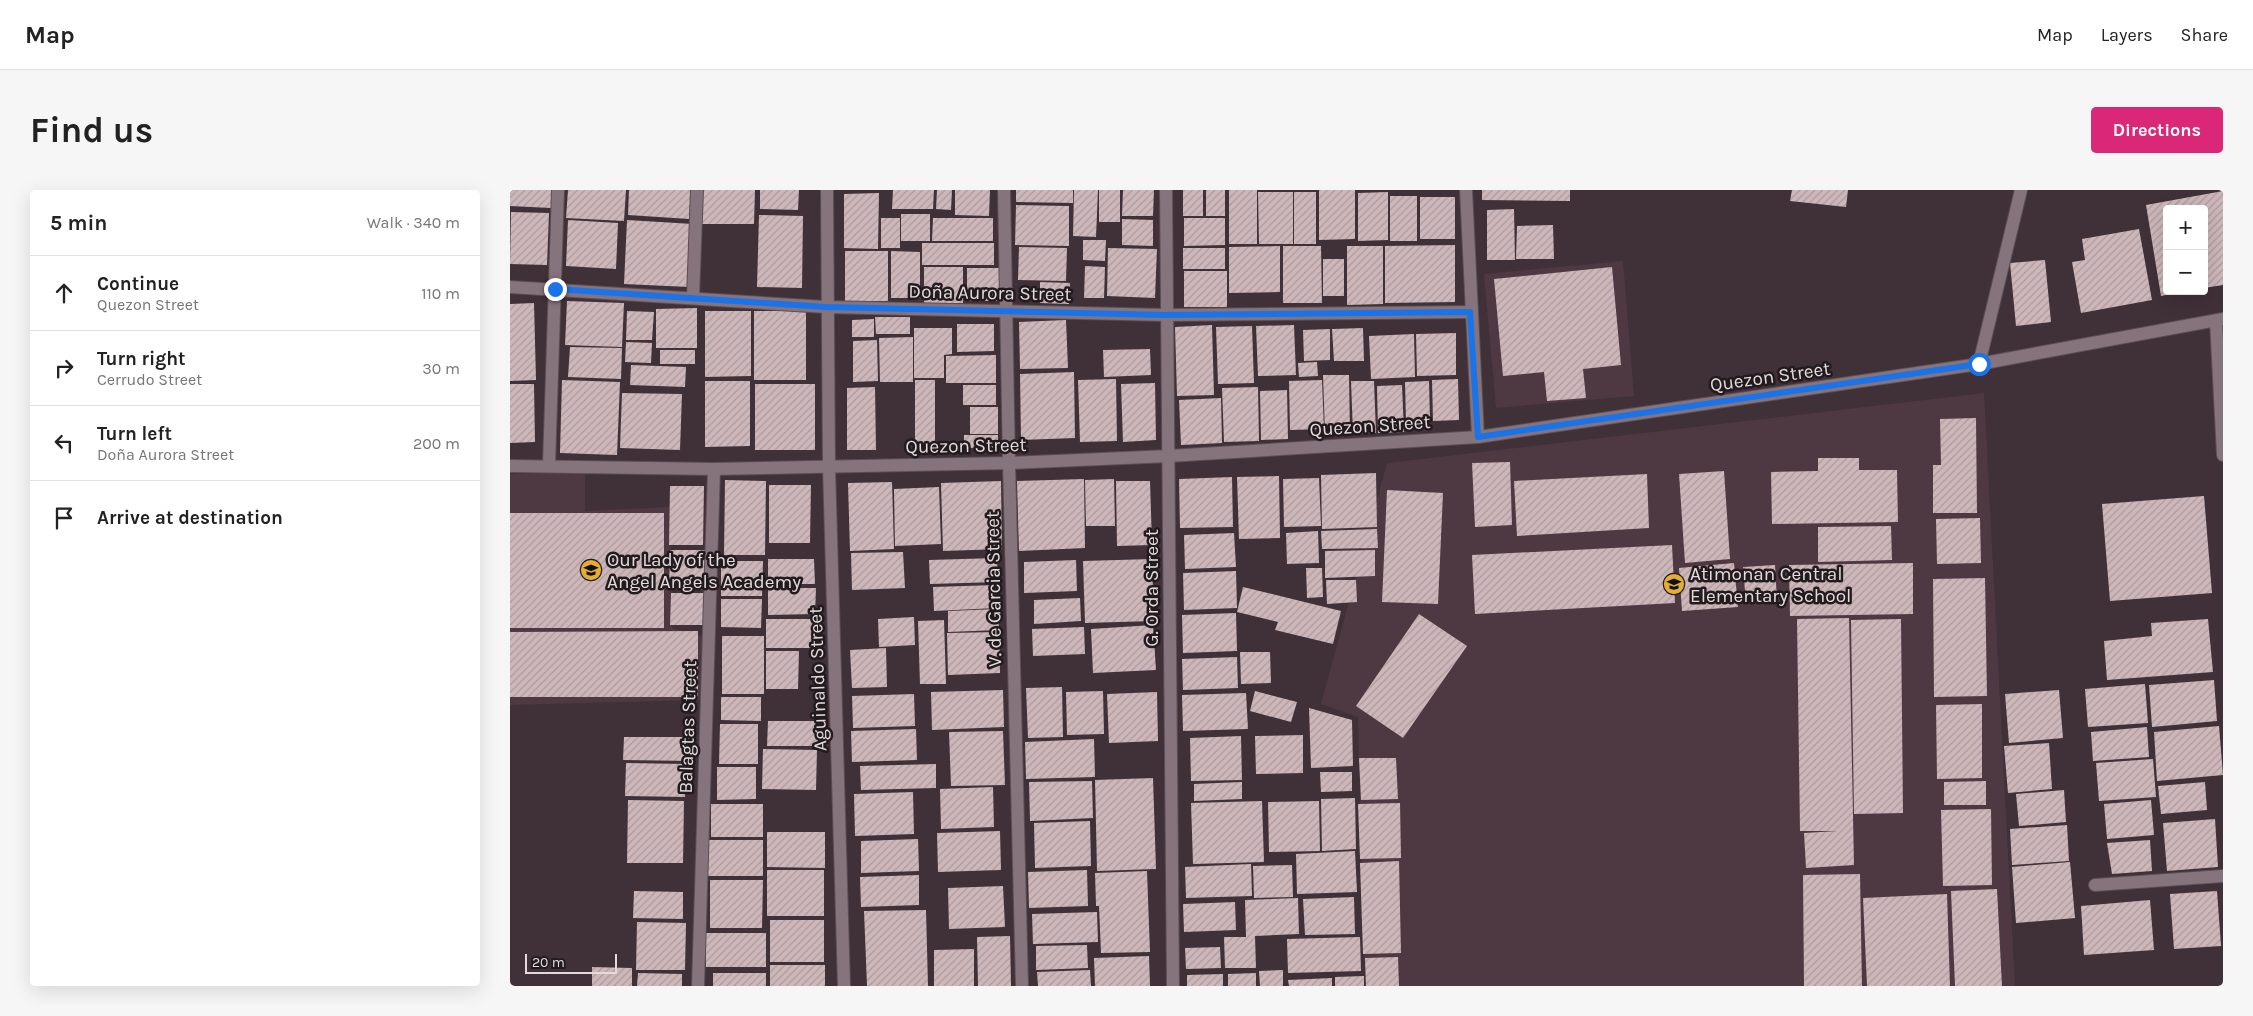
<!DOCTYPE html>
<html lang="en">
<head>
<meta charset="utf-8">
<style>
  body { margin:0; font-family:Karla,sans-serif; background:#f6f6f6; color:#222 }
  .controls { position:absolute; right:15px; top:15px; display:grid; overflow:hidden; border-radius:5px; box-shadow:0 5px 20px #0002 }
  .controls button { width:45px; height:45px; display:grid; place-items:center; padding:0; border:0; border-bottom:1px solid #e0e0e0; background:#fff; color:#222; font:25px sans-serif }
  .scale { position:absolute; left:15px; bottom:12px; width:92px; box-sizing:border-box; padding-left:5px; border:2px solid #e4dade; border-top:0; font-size:14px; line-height:18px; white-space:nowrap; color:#e4dade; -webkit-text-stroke:4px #221b1e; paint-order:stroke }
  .stop { position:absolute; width:15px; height:15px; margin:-11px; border:4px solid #1a73e8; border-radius:50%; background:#fff }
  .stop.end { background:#1a73e8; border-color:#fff; box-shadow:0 1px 5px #0008 }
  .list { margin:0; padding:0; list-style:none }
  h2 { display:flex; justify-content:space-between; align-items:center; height:65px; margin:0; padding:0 20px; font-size:21px }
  h2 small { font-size:16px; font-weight:400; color:#767676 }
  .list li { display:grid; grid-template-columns:32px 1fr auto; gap:15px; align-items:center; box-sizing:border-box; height:75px; padding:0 20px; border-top:1px solid #e0e0e0 }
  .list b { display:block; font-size:19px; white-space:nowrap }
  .list p { margin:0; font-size:16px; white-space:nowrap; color:#767676 }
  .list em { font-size:16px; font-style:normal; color:#767676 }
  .icon { flex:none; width:28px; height:28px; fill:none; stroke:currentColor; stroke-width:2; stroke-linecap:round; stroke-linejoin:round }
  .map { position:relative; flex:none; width:1713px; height:796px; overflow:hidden; border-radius:5px }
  header { display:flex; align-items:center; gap:30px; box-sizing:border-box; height:70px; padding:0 25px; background:#fff; border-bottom:1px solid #e0e0e0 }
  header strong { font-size:24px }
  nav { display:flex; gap:28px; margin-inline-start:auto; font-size:18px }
  .intro { display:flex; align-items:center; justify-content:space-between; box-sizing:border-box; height:120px; padding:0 30px }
  h1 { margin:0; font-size:35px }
  .button { padding:12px 22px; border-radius:5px; background:#db2777; color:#fff; font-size:18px; font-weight:700 }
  main { display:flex; gap:30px; padding:0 30px }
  aside { flex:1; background:#fff; border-radius:5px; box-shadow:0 5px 20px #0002 }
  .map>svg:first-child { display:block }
</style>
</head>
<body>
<header>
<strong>Map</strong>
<nav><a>Map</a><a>Layers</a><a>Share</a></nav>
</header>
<div class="intro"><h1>Find us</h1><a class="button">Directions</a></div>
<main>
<aside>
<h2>5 min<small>Walk · 340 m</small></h2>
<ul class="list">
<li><svg class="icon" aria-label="ahead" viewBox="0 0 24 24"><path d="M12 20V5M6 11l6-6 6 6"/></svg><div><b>Continue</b><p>Quezon Street</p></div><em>110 m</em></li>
<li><svg class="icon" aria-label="right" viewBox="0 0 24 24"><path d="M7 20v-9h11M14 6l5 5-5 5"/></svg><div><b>Turn right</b><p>Cerrudo Street</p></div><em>30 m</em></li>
<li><svg class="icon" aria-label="left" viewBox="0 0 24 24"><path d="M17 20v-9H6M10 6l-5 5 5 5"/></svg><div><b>Turn left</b><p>Doña Aurora Street</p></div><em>200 m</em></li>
<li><svg class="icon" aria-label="arrive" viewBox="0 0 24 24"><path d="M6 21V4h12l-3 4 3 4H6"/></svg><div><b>Arrive at destination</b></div></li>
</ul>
</aside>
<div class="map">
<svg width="1713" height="796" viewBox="0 0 1713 796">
  <defs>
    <pattern id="building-hatch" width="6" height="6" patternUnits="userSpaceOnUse" patternTransform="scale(1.25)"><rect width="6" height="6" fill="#cdb7ba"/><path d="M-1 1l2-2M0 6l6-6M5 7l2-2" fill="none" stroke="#ab9a9c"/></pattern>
  </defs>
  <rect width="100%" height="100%" fill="#403038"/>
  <g fill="#4e3842">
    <polygon points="1113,71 1124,206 986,218 974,84"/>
    <polygon points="1474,203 1505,796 855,796 848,527 811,514 877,273"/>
    <polygon points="75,283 75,321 160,317 162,438 192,446 193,510 0,515 0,284"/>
  </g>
  <g fill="url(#building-hatch)">
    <polygon points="0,0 42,0 41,18 0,16"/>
    <polygon points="58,0 116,0 114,31 56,28"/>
    <polygon points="119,0 181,0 179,29 118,25"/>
    <polygon points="191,0 245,0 244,34 191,34"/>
    <polygon points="250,0 289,0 288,20 250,19"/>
    <polygon points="383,0 424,0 423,19 382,19"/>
    <polygon points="427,0 442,0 441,20 426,19"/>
    <polygon points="445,0 480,0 479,26 445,25"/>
    <polygon points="506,0 563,0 563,13 506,12"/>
    <polygon points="564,0 588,0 586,47 563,46"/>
    <rect x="589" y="0" width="21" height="32"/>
    <polygon points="613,0 644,0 643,26 612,26"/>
    <rect x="673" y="0" width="20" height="26"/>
    <rect x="696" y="0" width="19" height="26"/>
    <rect x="719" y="0" width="28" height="54"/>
    <polygon points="809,0 845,0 845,49 809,50"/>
    <polygon points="972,0 1060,0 1060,11 972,10"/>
    <polygon points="1282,0 1338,0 1336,17 1280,11"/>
    <polygon points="1713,1 1713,95 1694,98 1694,19 1657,19 1657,101 1670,102 1651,106 1636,15"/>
    <polygon points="748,2 783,2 783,54 749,54"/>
    <rect x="784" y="2" width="22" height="52"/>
    <polygon points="878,2 878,50 848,51 848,3"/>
    <polygon points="369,3 368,59 334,58 334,4"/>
    <rect x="880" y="6" width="27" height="45"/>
    <rect x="910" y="7" width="35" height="42"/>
    <polygon points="506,15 559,16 559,56 505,55"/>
    <polygon points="1004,19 1005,70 977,70 977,20"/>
    <polygon points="1,22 39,23 37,75 0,74"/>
    <rect x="391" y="24" width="29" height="27"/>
    <polygon points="249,25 293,26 292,98 247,97"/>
    <rect x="371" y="28" width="19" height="30"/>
    <polygon points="423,28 483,28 483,51 422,51"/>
    <polygon points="674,28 715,28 715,55 674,56"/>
    <polygon points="612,29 643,30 643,56 612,55"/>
    <polygon points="58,30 108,33 106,79 56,76"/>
    <polygon points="117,30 183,34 179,97 114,94"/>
    <polygon points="1043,35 1044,69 1006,69 1007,36"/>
    <polygon points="1629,39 1642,110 1571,123 1562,72 1575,70 1572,49"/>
    <polygon points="573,50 596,50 595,71 573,70"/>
    <rect x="412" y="53" width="72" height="22"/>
    <polygon points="945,55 945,112 875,113 875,56"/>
    <polygon points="770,56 770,102 719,103 719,57"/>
    <polygon points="773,56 811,56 812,113 773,113"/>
    <polygon points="837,56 873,56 873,114 837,115"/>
    <polygon points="509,57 557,58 556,91 508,90"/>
    <polygon points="598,58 647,59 645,108 597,106"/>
    <rect x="673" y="58" width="42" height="21"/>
    <rect x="335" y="61" width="43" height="50"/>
    <polygon points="381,61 410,62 410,108 381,108"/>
    <rect x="813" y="69" width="21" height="37"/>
    <polygon points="1535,70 1541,132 1506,136 1500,73"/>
    <polygon points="575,76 595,77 594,108 574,108"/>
    <rect x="414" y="77" width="39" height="36"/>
    <polygon points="1102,77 1111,175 1073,179 1076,208 1037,211 1034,182 993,186 984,89"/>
    <rect x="457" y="78" width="32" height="33"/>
    <rect x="674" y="81" width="43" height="36"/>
    <polygon points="530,92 560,93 559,114 530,113"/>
    <polygon points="57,111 114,113 112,157 55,155"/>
    <polygon points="24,113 26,190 0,191 0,114"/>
    <polygon points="187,118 187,158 146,158 146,119"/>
    <polygon points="117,121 144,122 142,150 116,150"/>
    <polygon points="195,121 241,121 241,186 195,187"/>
    <rect x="244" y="121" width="52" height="69"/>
    <polygon points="365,127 400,127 400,144 366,144"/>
    <polygon points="364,129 364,147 342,147 342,130"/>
    <polygon points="556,130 558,178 510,179 509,132"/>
    <polygon points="447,134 484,134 484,161 447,162"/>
    <polygon points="702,135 704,205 667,206 665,137"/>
    <polygon points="784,135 786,185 748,186 746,136"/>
    <polygon points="742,136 744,193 708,194 706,137"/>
    <polygon points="404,138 442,138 442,164 434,165 434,188 404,188"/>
    <polygon points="853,138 854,171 824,171 822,139"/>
    <polygon points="820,139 820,170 794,171 793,140"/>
    <polygon points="946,143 946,185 907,186 906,144"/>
    <polygon points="904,144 905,187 861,189 859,146"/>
    <polygon points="403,147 403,192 370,192 369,148"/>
    <polygon points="367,150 368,191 343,192 343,151"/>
    <polygon points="116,152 142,153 141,173 115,172"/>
    <polygon points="60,157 112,158 111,189 58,187"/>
    <polygon points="640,159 641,185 594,187 593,160"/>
    <rect x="150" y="160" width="35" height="14"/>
    <polygon points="486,165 486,193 436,193 436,166"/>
    <polygon points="807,172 808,186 789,187 788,173"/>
    <polygon points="121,175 176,177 175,197 120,195"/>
    <polygon points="564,182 565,248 511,250 510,184"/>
    <polygon points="813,185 839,185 840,244 815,244"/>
    <polygon points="606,189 607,251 570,252 568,190"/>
    <polygon points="948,189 949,230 923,231 922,190"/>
    <polygon points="52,190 110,192 107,265 50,263"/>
    <polygon points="405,190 425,190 425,255 405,256"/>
    <polygon points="812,190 814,239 780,240 779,191"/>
    <polygon points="195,191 240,191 240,256 195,257"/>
    <polygon points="841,191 864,191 866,243 843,244"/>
    <polygon points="919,191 920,231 896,232 895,192"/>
    <polygon points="645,193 646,250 613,252 611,194"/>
    <polygon points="0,194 24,194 25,252 0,253"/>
    <rect x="245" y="194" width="60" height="66"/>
    <rect x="453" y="195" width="33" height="20"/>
    <polygon points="892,195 894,242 868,243 867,196"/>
    <polygon points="365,197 366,260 337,260 337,198"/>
    <polygon points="748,197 749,251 714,252 712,198"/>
    <polygon points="777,200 778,249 751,250 750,201"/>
    <polygon points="112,203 172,204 170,260 110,258"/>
    <polygon points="711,208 712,253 671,255 669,210"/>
    <rect x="460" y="217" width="28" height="27"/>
    <polygon points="1466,228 1467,323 1423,323 1423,275 1431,275 1430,229"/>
    <rect x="454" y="245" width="34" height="13"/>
    <polygon points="1308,268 1349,268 1349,280 1387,280 1388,332 1262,334 1261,282 1308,281"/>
    <polygon points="1000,272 1002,335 965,337 962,273"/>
    <polygon points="1214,281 1220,369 1175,373 1169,284"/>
    <polygon points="866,283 867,337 812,339 811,285"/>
    <polygon points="1137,284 1139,338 1007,346 1004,291"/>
    <polygon points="769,286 770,348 729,349 727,287"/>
    <polygon points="722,287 723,337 670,338 669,289"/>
    <polygon points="809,288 811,336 774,337 773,289"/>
    <polygon points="574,289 575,358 509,361 507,291"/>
    <polygon points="604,289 605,336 576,336 575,290"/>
    <polygon points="215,290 256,291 255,365 214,365"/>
    <polygon points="491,291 492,359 433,361 431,293"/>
    <polygon points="606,291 640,291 642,355 607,356"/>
    <polygon points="382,292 384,359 340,361 338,293"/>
    <polygon points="259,295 301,295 300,353 259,353"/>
    <polygon points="160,296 194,296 193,355 159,355"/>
    <polygon points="429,297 431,354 385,356 384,299"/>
    <polygon points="877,300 933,303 928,414 872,412"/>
    <polygon points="1694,306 1702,403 1600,411 1592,314"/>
    <rect x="0" y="323" width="154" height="115"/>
    <polygon points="1470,328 1471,373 1427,374 1426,329"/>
    <polygon points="1381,336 1382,370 1308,372 1308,337"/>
    <polygon points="867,339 868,358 812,359 811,341"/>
    <polygon points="808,341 809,373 777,374 776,343"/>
    <polygon points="724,343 726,377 675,379 674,345"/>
    <polygon points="1162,355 1165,413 965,424 962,365"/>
    <polygon points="160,360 197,360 196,400 159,399"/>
    <polygon points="865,360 865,386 815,388 815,361"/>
    <polygon points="393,362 395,398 342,400 341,363"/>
    <polygon points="487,368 488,392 420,394 419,370"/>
    <polygon points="258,369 304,369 305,394 258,394"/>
    <polygon points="642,369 644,431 575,433 573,371"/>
    <polygon points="566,370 567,401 514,403 514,372"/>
    <polygon points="211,371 253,371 252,406 211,406"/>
    <polygon points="1224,373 1228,417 1172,421 1169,378"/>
    <polygon points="1403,373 1403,424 1280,426 1279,375"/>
    <polygon points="1265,375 1267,410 1236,413 1233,377"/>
    <polygon points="796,378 812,378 813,407 797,408"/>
    <polygon points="726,381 727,418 674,420 673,383"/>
    <polygon points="1475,388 1477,506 1424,507 1423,389"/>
    <polygon points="816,390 846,390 847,412 817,414"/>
    <polygon points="486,395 487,418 424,421 423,397"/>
    <polygon points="733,397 831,421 823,454 765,440 768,432 727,422"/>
    <polygon points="258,398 306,398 305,424 258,425"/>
    <polygon points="161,403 194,403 194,435 160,435"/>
    <polygon points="570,408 571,431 524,434 524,410"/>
    <polygon points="211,409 252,409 251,438 211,437"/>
    <polygon points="488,419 489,440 438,442 438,421"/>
    <polygon points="726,423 727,461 673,463 672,425"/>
    <polygon points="909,424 957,456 893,548 846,516"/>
    <polygon points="404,427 405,455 369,457 368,429"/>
    <polygon points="1339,428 1344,675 1296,678 1294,643 1328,641 1290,641 1287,429"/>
    <rect x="256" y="429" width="51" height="29"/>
    <polygon points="1391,429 1393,623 1344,624 1341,430"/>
    <polygon points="1698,429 1703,482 1597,490 1594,451 1642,446 1641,433"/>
    <polygon points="434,430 436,494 410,494 408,431"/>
    <polygon points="643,435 646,480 583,483 581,439"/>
    <polygon points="574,437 575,464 523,466 522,439"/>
    <polygon points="188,441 188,507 0,507 0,442"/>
    <polygon points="489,442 490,483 438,485 437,443"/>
    <rect x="212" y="446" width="42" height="58"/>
    <polygon points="376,458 377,497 342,498 340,460"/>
    <polygon points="256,461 289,461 288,499 256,499"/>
    <polygon points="730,462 760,462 761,493 731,494"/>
    <polygon points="727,467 728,498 673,500 672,469"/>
    <polygon points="1704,490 1707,531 1642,537 1639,495"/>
    <polygon points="1635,494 1638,533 1578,537 1575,499"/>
    <polygon points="552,497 553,547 518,548 516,498"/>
    <polygon points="493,500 494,537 422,540 421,502"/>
    <polygon points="1549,500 1553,548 1499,553 1495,504"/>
    <polygon points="593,501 594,544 557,545 556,502"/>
    <polygon points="745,501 787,512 781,532 740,521"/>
    <polygon points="647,502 648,551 599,553 597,504"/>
    <polygon points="736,503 738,539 673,541 672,505"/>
    <polygon points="404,504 405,536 343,538 342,506"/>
    <polygon points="211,507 251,507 251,531 211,530"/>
    <polygon points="1472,514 1472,588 1427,589 1426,515"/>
    <polygon points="799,518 842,530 843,576 801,578"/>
    <polygon points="258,531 309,531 308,556 257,556"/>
    <polygon points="210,534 248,534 248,574 209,574"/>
    <polygon points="1709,536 1713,585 1647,591 1644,542"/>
    <polygon points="1637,537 1639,567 1583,571 1581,542"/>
    <polygon points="406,539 407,570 342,572 341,541"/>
    <polygon points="493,541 495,595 441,596 439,542"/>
    <polygon points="793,545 793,583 746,584 745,546"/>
    <polygon points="731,546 732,590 681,591 680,548"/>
    <polygon points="114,547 181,547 181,571 113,570"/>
    <polygon points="584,549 585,587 516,589 515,552"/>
    <polygon points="1539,553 1542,599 1498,603 1494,556"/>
    <polygon points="253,559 307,560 306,600 252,599"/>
    <polygon points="849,568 886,568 888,609 851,610"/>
    <polygon points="1643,569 1646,607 1589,611 1586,573"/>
    <polygon points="116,573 176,574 175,607 115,606"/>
    <polygon points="426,574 426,598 351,600 350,576"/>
    <polygon points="207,577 246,577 246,609 207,610"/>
    <polygon points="810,582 842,582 842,601 811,602"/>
    <polygon points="643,588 646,679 587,681 585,590"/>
    <polygon points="582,591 583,628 520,631 519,592"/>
    <polygon points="1476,591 1476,615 1434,615 1434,592"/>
    <polygon points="732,592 732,609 684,611 684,594"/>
    <polygon points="1695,592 1697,620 1651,624 1648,596"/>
    <polygon points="483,597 484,637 431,639 430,599"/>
    <polygon points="1554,600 1556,632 1509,636 1506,604"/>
    <polygon points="403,602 404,644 345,646 344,604"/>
    <polygon points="845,608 846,659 812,661 811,609"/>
    <polygon points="118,610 174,611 173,673 117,673"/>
    <polygon points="1641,610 1644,645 1597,649 1594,614"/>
    <polygon points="752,611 754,672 683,674 681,613"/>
    <polygon points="809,611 810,661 759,662 758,612"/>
    <polygon points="890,613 891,668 850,669 848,614"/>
    <rect x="201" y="614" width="52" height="33"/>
    <polygon points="1481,619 1482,695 1433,696 1431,620"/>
    <polygon points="1705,629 1708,677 1657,681 1653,633"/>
    <polygon points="580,631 581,676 525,678 524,633"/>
    <polygon points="1557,635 1559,671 1502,675 1500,639"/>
    <polygon points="490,641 491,680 428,682 427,643"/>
    <polygon points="257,642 315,642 315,678 257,677"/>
    <polygon points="408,649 409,681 351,683 351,651"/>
    <rect x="198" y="650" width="55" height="36"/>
    <polygon points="1640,650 1642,681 1602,684 1597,653"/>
    <polygon points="845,661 847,702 787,704 786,664"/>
    <polygon points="889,671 891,763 853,764 850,673"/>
    <polygon points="1560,672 1565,728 1506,733 1502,677"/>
    <polygon points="741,674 742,706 676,708 675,677"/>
    <polygon points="782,675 783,707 744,708 743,676"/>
    <rect x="257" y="680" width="57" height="46"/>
    <polygon points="577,680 578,716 519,718 518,682"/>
    <polygon points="637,681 640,762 591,763 589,716 586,716 585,683"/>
    <polygon points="1350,684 1352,796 1294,796 1293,685"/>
    <polygon points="409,685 409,715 351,717 350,687"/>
    <polygon points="200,690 253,690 252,738 200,738"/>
    <polygon points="493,696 495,737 439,739 438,698"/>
    <polygon points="1487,699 1492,796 1445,796 1441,701"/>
    <polygon points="124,701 173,702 173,729 123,728"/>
    <polygon points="1707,701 1711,756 1664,759 1660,704"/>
    <polygon points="1437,704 1440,796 1357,796 1353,708"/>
    <polygon points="844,707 845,744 795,745 793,709"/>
    <polygon points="788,708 789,744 745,746 746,778 715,778 714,747 736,747 735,710"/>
    <polygon points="1640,710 1644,760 1574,765 1571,716"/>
    <polygon points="725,712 726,740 674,742 673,714"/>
    <polygon points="416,720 418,796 357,796 354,721"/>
    <polygon points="587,722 588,752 523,754 522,724"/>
    <rect x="260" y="730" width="54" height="42"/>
    <polygon points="127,732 176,733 175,780 126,780"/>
    <rect x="196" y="743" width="60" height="34"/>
    <polygon points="500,746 501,796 468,796 467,747"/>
    <polygon points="850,747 851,781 778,783 777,749"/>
    <polygon points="577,755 578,778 526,780 526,756"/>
    <polygon points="710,757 711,778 676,779 675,758"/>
    <polygon points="464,759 464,796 424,796 424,760"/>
    <polygon points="639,766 640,796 585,796 584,768"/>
    <polygon points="888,767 889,796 856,796 855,768"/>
    <rect x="260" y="775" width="55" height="21"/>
    <polygon points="82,777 122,778 122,796 82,796"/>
    <polygon points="580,780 581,796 528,796 527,782"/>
    <polygon points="773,780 773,796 750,796 749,781"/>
    <polygon points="128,783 172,784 172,796 127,796"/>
    <rect x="203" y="783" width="53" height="13"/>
    <polygon points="746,783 746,796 718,796 718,784"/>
    <polygon points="713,784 713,796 677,796 677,785"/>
    <polygon points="854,786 854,796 825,796 825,787"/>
    <polygon points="822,788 822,796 779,796 778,790"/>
  </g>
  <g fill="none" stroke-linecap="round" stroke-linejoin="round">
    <g stroke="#5c4e54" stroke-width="14">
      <g id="street">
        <polyline points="317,0 319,277"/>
        <polyline points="494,0 499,273 512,796"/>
        <polyline points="656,0 663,796"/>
        <polyline points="956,0 968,247"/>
        <polyline points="0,97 316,117 655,125 960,122"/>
        <polyline points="183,108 187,0"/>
        <polyline points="1706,131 1713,265"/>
        <polyline points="1469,174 1511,0"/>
        <polyline points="39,275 48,0"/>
        <polyline points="1585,695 1713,686"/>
        <polyline points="188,796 204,279"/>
      </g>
    </g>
    <g stroke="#5c4e54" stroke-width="14">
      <g id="secondary">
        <polyline points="0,276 204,279 499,273 659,266 968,247 1469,174 1713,129"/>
        <polyline points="319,277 334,796"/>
      </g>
    </g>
    <use href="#street" stroke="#86747c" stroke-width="12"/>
    <use href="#secondary" stroke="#86747c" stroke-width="12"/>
  </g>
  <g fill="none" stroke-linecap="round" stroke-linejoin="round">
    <polyline stroke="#1a73e8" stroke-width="6" points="45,99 316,117 655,125 960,122 968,247 1469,174"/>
  </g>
  <defs>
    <g id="school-disc" transform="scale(1.125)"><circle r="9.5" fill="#e4ae35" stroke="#221b1e"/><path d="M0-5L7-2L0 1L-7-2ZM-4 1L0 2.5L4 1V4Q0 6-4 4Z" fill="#111"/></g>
  </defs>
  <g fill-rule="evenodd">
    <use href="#school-disc" x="81" y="380"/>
    <use href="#school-disc" x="1164" y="394"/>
  </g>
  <g text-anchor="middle" stroke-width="5" stroke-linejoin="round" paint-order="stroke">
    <g font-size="19" fill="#e4dade" stroke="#221b1e">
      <text transform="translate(480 102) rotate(1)" y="7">Doña Aurora Street</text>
      <text transform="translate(1260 186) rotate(-8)" y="7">Quezon Street</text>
      <text transform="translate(860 235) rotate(-4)" y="7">Quezon Street</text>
      <text transform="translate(456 255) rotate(-1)" y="7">Quezon Street</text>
      <text transform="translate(641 398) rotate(-90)" y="7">G. Orda Street</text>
      <text transform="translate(483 399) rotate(-91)" y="7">V. de Garcia Street</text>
      <text transform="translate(307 489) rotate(-92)" y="7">Aguinaldo Street</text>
      <text transform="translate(177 537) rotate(-88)" y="7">Balagtas Street</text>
    </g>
    <g font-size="19" fill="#e4dade" stroke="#221b1e" text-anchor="start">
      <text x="97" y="376">Our Lady of the<tspan x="97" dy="22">Angel Angels Academy</tspan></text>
      <text x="1180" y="390">Atimonan Central<tspan x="1180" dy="22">Elementary School</tspan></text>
    </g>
  </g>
</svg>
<div class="controls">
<button>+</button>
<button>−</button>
</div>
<div class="scale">20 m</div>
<div class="stop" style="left:1469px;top:174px"></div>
<div class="stop end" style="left:45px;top:99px"></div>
</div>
</main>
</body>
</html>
